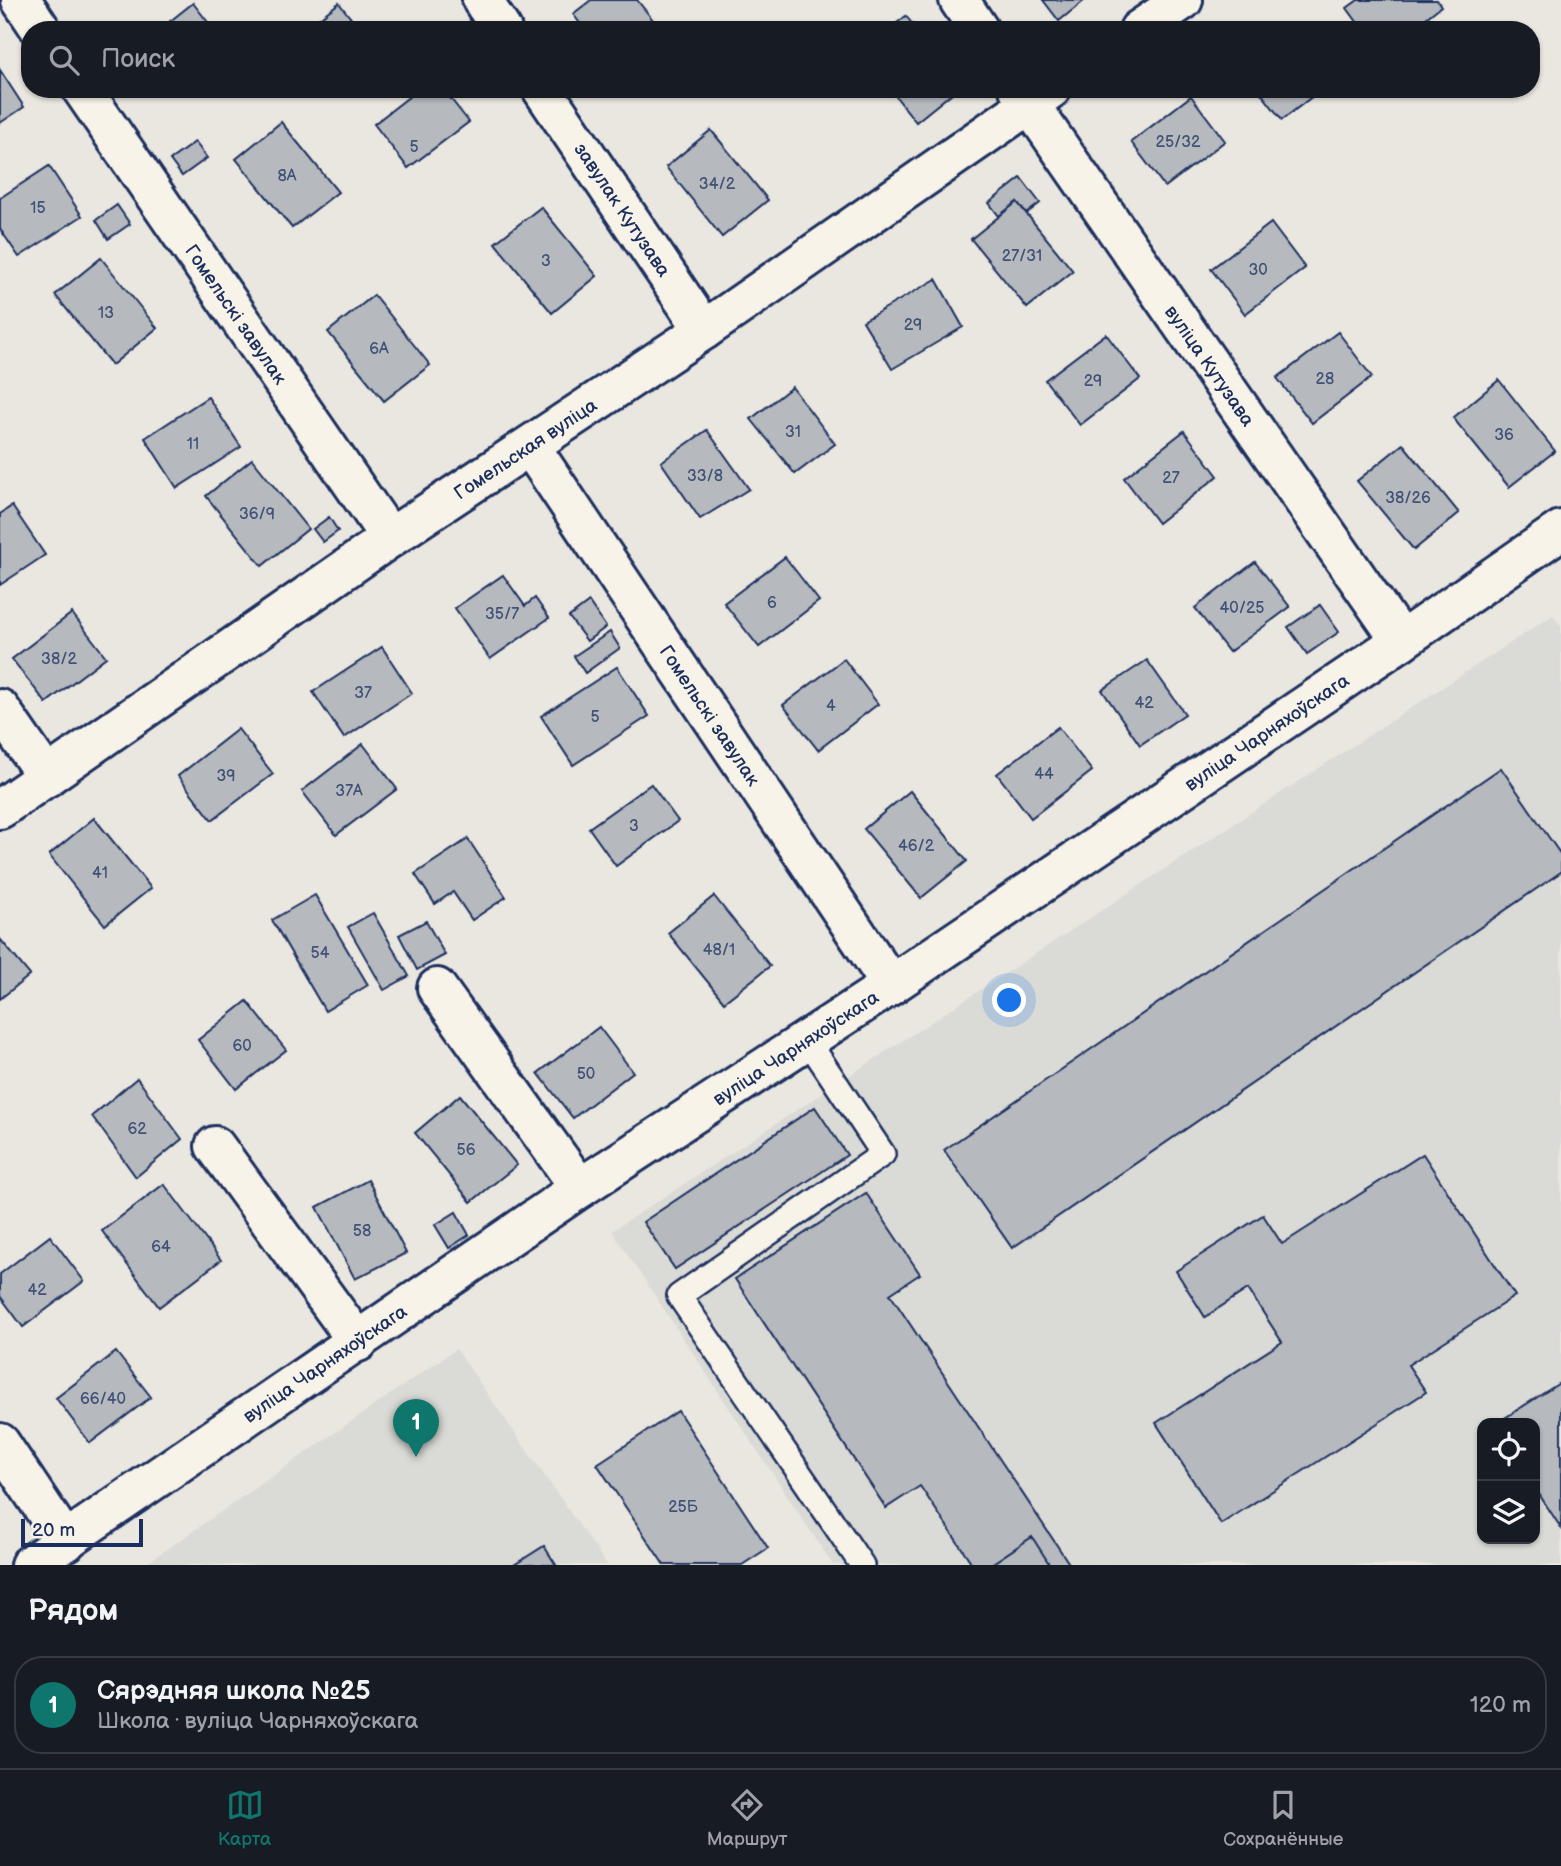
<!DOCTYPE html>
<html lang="ru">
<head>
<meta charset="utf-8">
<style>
  body { margin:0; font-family:"Balsamiq Sans",sans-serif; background:#20242c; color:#f1f3f6 }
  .controls { position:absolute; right:21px; bottom:21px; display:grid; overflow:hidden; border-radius:14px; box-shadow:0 2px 5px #0004 }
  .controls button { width:63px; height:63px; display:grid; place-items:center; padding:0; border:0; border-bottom:2px solid #363941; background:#171b24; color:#f1f3f6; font:35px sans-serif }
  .scale { position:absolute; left:21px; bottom:18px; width:122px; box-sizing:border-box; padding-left:7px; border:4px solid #1b2f5e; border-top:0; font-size:19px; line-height:24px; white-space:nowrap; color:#1b2f5e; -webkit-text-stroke:5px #f7f3e8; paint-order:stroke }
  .you { position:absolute; left:1010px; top:1001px; width:24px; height:24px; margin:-18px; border:5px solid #fff; border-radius:50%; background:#1a73e8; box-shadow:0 0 0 10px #1a73e833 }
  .badge { display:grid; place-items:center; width:46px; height:46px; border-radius:50%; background:#0f766e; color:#fff; font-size:23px; font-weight:700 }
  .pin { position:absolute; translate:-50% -58px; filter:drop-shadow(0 2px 4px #0008) }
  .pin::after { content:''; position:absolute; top:37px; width:24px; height:21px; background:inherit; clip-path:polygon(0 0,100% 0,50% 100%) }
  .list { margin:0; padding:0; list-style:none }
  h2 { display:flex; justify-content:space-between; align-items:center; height:91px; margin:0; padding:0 28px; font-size:30px }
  h2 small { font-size:23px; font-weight:400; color:#9ea1a6 }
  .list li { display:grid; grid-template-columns:46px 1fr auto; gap:21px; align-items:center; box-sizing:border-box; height:98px; margin:0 14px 14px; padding:0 14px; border:2px solid #363941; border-radius:28px }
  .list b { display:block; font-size:26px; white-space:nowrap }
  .list p { margin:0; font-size:23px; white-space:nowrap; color:#9ea1a6 }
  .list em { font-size:23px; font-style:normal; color:#9ea1a6 }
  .icon { flex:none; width:38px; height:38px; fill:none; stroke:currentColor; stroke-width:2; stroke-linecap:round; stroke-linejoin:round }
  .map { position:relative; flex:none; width:1561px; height:1565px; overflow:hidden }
  .search { position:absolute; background:#171b24; box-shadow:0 2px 5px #0004; left:21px; right:21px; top:21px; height:77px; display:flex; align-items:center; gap:18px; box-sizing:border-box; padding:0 24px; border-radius:28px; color:#9ea1a6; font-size:26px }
  .sheet { height:203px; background:#171b24 }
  nav { display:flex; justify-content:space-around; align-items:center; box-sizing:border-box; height:98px; border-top:2px solid #363941; background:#171b24; font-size:19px; color:#9ea1a6 }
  nav a { display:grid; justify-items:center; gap:4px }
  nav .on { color:#0f766e }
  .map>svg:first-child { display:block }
</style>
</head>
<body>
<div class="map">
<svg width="1561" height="1565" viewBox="0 0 1561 1565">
  <rect width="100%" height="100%" fill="#eae7e0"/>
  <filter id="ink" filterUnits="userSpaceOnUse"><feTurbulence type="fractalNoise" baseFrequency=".0143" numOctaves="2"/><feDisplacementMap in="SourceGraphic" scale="14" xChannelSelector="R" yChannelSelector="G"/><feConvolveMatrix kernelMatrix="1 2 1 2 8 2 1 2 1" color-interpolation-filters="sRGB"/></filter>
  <g filter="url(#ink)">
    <g fill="#dadad6" fill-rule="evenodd">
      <path d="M1553 615 1561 626V1565H833L612 1231ZM1482 1423H1535V1539H1482Z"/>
      <polygon points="456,1349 607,1565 144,1565"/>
    </g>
    <g fill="#b6babf" stroke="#1b2f5e" stroke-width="2">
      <polygon points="591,0 637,0 661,30 585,30 573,14"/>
      <polygon points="1043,0 1085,0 1059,21"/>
      <polygon points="1358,0 1437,0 1441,6 1411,30 1363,30 1347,8"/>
      <polygon points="193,3 214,30 159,30"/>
      <polygon points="339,3 360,30 304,30"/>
      <polygon points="906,16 917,30 888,30"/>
      <polygon points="0,70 24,107 0,123"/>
      <polygon points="419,89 443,89 469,122 408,168 374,124"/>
      <polygon points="890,89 957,89 916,122"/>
      <polygon points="1258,89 1322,89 1282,120"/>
      <polygon points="1191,96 1225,141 1165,187 1131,142"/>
      <polygon points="281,122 338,192 292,228 236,159"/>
      <polygon points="711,130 768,200 722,237 666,167"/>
      <polygon points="195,142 207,158 182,176 170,160"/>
      <polygon points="49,166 82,216 19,257 0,229 0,198"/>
      <polygon points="1021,178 1040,203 1026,214 1017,202 999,216 989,203"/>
      <polygon points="1017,202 1073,271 1027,308 971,239"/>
      <polygon points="117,205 130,224 108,239 96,220"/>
      <polygon points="541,207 597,276 552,313 495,243"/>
      <polygon points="1271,223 1305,268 1245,314 1211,269"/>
      <polygon points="101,258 157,328 112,365 55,295"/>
      <polygon points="936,279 963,327 892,369 863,321"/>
      <polygon points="374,295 430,365 384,401 328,332"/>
      <polygon points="1338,332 1372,377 1312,423 1277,378"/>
      <polygon points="1106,334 1140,379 1080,425 1045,380"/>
      <polygon points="1499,380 1555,451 1509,487 1453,418"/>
      <polygon points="792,387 835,444 795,474 751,419"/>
      <polygon points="208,397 241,447 177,488 145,438"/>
      <polygon points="707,430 749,489 700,519 661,462"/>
      <polygon points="1184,431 1218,476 1158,523 1124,478"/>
      <polygon points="1403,444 1459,513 1414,550 1357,481"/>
      <polygon points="252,459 308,529 262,566 206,496"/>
      <polygon points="12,506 45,555 0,585 0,514"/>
      <polygon points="329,517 338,531 323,542 313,529"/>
      <polygon points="785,557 819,601 759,647 724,603"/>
      <polygon points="1255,562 1290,607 1229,652 1195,608"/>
      <polygon points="503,575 525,606 535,598 549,618 490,659 455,608"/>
      <polygon points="589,602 606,627 587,641 569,617"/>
      <polygon points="1320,605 1339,632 1307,654 1288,627"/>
      <polygon points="72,613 106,657 46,703 12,659"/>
      <polygon points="610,632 620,648 585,673 574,656"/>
      <polygon points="382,647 412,693 344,738 313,692"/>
      <polygon points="844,659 878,704 818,750 783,705"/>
      <polygon points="1147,660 1185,714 1140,745 1102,690"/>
      <polygon points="617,667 649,716 573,765 541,716"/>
      <polygon points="1058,727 1092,771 1031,818 997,774"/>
      <polygon points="238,729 273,774 212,820 178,776"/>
      <polygon points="363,744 397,789 336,835 302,791"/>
      <polygon points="1501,768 1561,855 1561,872 1012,1248 944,1150"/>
      <polygon points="651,784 678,821 616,866 589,828"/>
      <polygon points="910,791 967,861 921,898 864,829"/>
      <polygon points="94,818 151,888 105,925 49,855"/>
      <polygon points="468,839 506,897 472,920 453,892 435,904 415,874"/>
      <polygon points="315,895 368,985 325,1011 272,920"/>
      <polygon points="714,896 770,966 724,1002 668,933"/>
      <polygon points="373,913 409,976 384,990 348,927"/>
      <polygon points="426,921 445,955 417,970 399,935"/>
      <polygon points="0,939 30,975 0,999"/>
      <polygon points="247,1001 286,1050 236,1089 198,1040"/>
      <polygon points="599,1027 633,1072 573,1118 538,1073"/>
      <polygon points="137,1078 182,1139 136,1177 92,1116"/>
      <polygon points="460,1095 517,1165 471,1202 415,1133"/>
      <polygon points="815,1107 847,1155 675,1269 643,1222"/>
      <polygon points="1423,1154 1515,1296 1408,1365 1426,1392 1221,1524 1156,1423 1282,1342 1248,1289 1205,1317 1176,1271 1263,1215 1282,1244"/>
      <polygon points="368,1180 406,1253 355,1279 317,1207"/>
      <polygon points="164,1184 221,1260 159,1307 102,1231"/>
      <polygon points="866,1193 920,1274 890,1294 1070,1565 973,1565 920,1486 886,1508 735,1279"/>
      <polygon points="456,1212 469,1235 449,1248 435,1225"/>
      <polygon points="50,1236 84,1281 23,1327 0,1296 0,1274"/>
      <polygon points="116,1352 151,1397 90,1443 56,1398"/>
      <polygon points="1561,1382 1561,1528 1535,1488 1535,1423 1497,1423"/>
      <polygon points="678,1411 768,1548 742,1565 664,1565 597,1464"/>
      <polygon points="1032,1537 1050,1565 995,1565 993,1563"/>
      <polygon points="544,1546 556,1565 514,1565"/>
    </g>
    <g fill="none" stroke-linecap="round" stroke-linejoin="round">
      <g stroke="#1b2f5e" stroke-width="28">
        <polyline id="lane" points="808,1041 883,1154 679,1296 862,1565"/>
      </g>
      <g stroke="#1b2f5e" stroke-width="44">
        <g id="street">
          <polyline points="21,0 41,30"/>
          <polyline points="482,0 502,30"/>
          <polyline points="959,0 979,30"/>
          <polyline points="1139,30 1183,0"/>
          <path id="s1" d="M82 89 390 538"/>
          <path id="s2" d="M542 89 704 330"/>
          <path id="s3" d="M1019 89 1401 641"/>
          <path id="s4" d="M530 446 891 985"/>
          <polyline points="0,709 47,777"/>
          <path id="s5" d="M0 809 390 538 704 330 1051 89"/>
          <polyline points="437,988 580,1188"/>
          <polyline points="215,1146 358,1342"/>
          <polyline points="0,1443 66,1542"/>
        </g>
      </g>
      <g stroke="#1b2f5e" stroke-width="44">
        <g id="secondary">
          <path id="s6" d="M30 1565 580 1188 891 985 1401 641 1561 530"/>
        </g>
      </g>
      <use href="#lane" stroke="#f7f3e8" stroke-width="23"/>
      <use href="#street" stroke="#f7f3e8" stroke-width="38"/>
      <use href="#secondary" stroke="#f7f3e8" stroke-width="38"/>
    </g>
  </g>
  <g text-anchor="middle" stroke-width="7" stroke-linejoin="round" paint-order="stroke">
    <g font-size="16" fill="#425276">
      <text x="1178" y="147">25/32</text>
      <text x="414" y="152">5</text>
      <text x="287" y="181">8А</text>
      <text x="717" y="189">34/2</text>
      <text x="38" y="213">15</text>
      <text x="1022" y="261">27/31</text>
      <text x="546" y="266">3</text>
      <text x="1258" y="275">30</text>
      <text x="106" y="318">13</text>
      <text x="913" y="330">29</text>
      <text x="379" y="354">6А</text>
      <text x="1325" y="384">28</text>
      <text x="1093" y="386">29</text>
      <text x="793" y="437">31</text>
      <text x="1504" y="440">36</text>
      <text x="193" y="449">11</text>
      <text x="705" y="481">33/8</text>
      <text x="1171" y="483">27</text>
      <text x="1408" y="503">38/26</text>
      <text x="257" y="519">36/9</text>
      <text x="772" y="608">6</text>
      <text x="1242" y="613">40/25</text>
      <text x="502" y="619">35/7</text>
      <text x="59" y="664">38/2</text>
      <text x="363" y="698">37</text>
      <text x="1144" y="708">42</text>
      <text x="831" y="711">4</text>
      <text x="595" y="722">5</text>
      <text x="1044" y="779">44</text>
      <text x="226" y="781">39</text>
      <text x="349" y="796">37А</text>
      <text x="634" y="831">3</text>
      <text x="916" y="851">46/2</text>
      <text x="100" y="878">41</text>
      <text x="719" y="955">48/1</text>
      <text x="320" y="958">54</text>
      <text x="242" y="1051">60</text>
      <text x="586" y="1079">50</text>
      <text x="137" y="1134">62</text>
      <text x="466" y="1155">56</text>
      <text x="362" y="1236">58</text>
      <text x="161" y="1252">64</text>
      <text x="37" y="1295">42</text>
      <text x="103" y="1404">66/40</text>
      <text x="683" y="1512">25Б</text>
    </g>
    <g font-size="19" fill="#1b2f5e" stroke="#f7f3e8">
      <text dy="7" stroke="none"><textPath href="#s2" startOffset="145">завулак Кутузава</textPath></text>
      <text dy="7" stroke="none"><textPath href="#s1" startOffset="273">Гомельскі завулак</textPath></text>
      <text dy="7" stroke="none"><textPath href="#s3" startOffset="336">вуліца Кутузава</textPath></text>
      <text dy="7" stroke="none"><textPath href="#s5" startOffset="637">Гомельская вуліца</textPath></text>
      <text dy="7" stroke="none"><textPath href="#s4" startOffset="324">Гомельскі завулак</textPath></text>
      <text dy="7" stroke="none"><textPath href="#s6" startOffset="1491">вуліца Чарняхоўскага</textPath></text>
      <text dy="7" stroke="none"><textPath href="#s6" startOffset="924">вуліца Чарняхоўскага</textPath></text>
      <text dy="7" stroke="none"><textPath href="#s6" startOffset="357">вуліца Чарняхоўскага</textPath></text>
    </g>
  </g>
</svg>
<div class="controls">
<button><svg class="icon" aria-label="locate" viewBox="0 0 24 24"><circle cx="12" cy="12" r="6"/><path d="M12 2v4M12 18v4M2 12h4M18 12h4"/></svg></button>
<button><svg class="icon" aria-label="layers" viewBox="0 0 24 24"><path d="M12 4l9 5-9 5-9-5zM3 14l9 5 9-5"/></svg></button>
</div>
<div class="scale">20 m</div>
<div class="you"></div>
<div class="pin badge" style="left:416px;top:1457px">1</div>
<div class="search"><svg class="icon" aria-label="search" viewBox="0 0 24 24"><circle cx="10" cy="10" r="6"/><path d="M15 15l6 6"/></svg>Поиск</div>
</div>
<section class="sheet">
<h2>Рядом<small></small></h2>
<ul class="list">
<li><span class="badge">1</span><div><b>Сярэдняя школа №25</b><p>Школа · вуліца Чарняхоўскага</p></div><em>120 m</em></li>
</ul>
</section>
<nav>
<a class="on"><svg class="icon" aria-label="map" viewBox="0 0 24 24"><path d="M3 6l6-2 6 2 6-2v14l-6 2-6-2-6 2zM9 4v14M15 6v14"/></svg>Карта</a>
<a><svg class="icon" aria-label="directions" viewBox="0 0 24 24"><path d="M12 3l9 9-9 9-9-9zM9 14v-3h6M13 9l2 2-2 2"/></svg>Маршрут</a>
<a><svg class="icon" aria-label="saved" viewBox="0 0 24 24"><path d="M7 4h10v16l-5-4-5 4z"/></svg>Сохранённые</a>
</nav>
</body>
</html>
